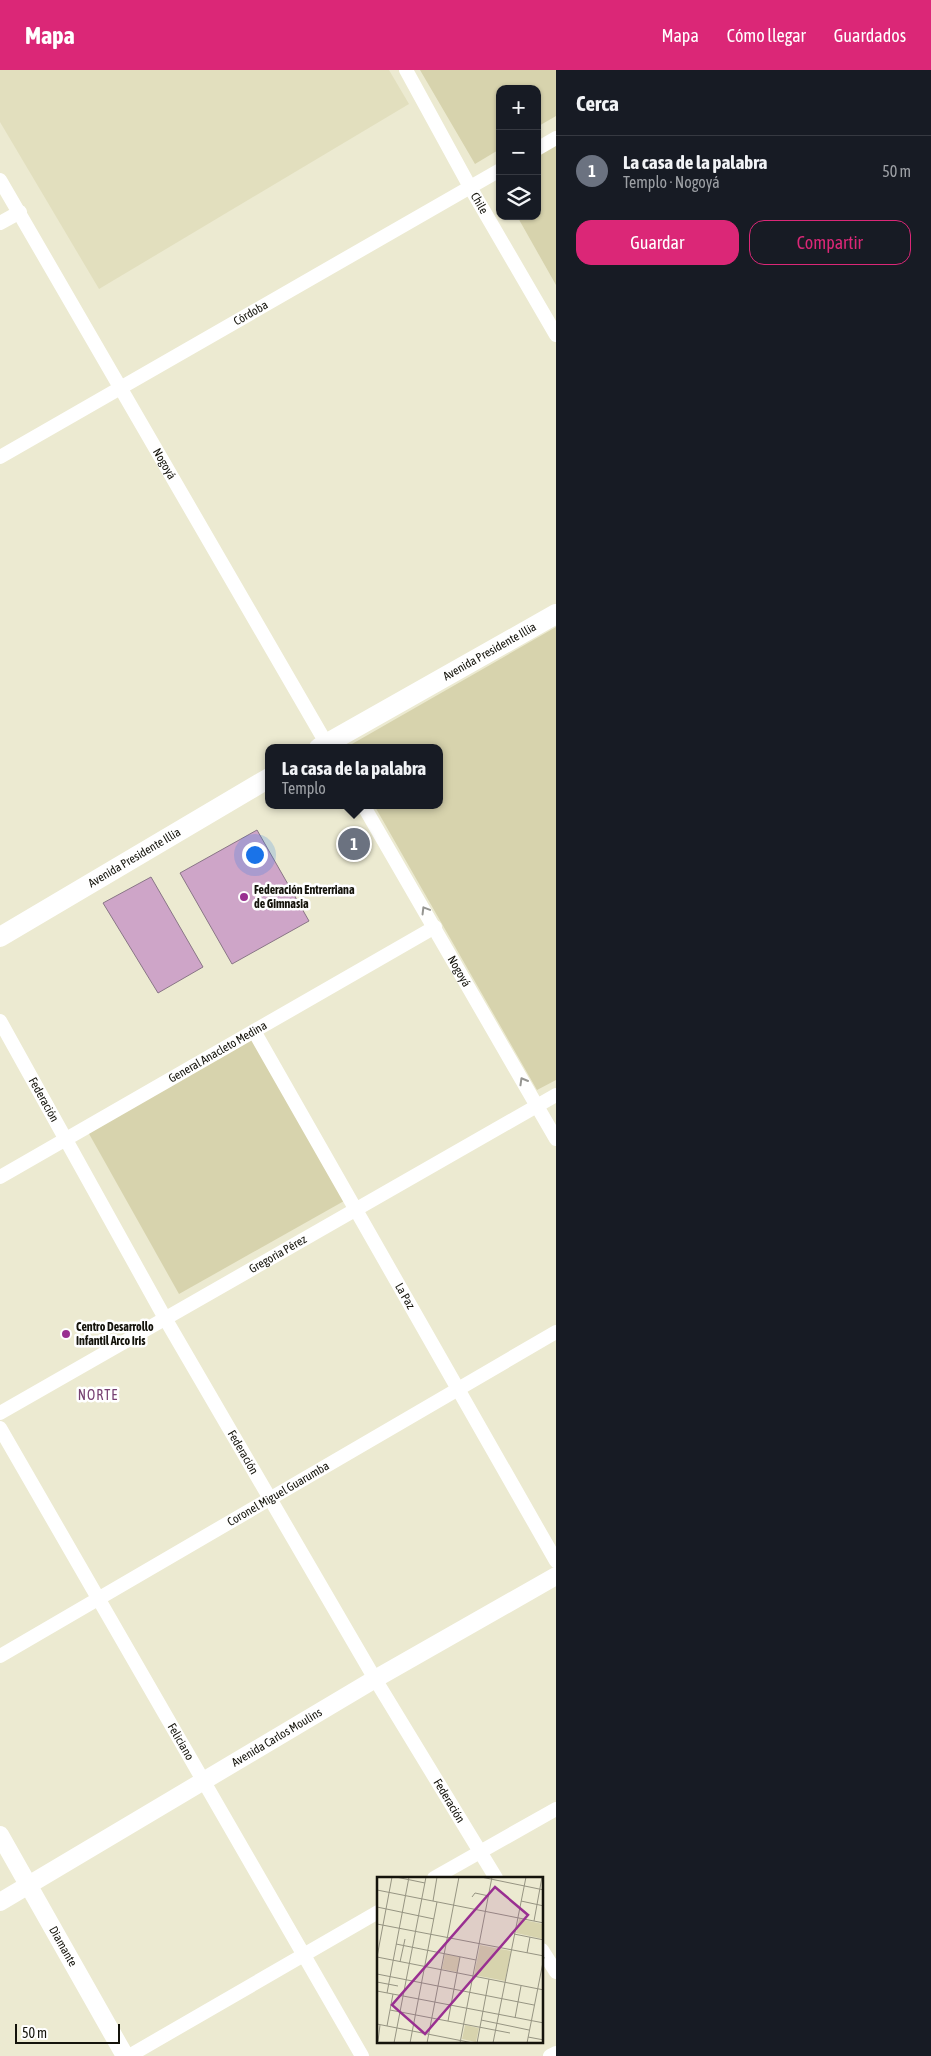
<!DOCTYPE html>
<html lang="es">
<head>
<meta charset="utf-8">
<style>
  body { margin:0; font-family:"Asap Condensed",sans-serif; background:#242831; color:#f1f3f6 }
  .controls { position:absolute; right:15px; top:15px; display:grid; overflow:hidden; border-radius:10px; box-shadow:0 1px 4px #0004 }
  .controls button { width:45px; height:45px; display:grid; place-items:center; padding:0; border:0; border-bottom:1px solid #363941; background:#171b24; color:#f1f3f6; font:25px sans-serif }
  .scale { position:absolute; left:15px; bottom:12px; width:105px; box-sizing:border-box; padding-left:5px; border:2px solid #14130b; border-top:0; font-size:14px; line-height:18px; white-space:nowrap; color:#14130b; -webkit-text-stroke:4px #fff; paint-order:stroke }
  .you { position:absolute; left:254px; top:784px; width:18px; height:18px; margin:-12px; border:4px solid #fff; border-radius:50%; background:#1a73e8; box-shadow:0 0 0 8px #1a73e833 }
  .badge { display:grid; place-items:center; width:32px; height:32px; border-radius:50%; background:#db2777; color:#fff; font-size:16px; font-weight:700 }
  .pin { position:absolute; translate:-50% -50%; border:2px solid #fff; box-shadow:0 1px 5px #0006 }
  .popup { position:absolute; left:265px; top:674px; width:178px; height:65px; box-sizing:border-box; display:grid; place-content:center; border-radius:10px; background:#171b24; filter:drop-shadow(0 1px 4px #0005); font-size:16px; white-space:nowrap; color:#9ea1a6 }
  .popup b { font-size:19px; color:#f1f3f6 }
  .popup::after { content:''; position:absolute; left:50%; top:100%; margin-left:-10px; border:10px solid transparent; border-top-color:#171b24 }
  .list { margin:0; padding:0; list-style:none }
  h2 { display:flex; justify-content:space-between; align-items:center; height:65px; margin:0; padding:0 20px; font-size:21px }
  h2 small { font-size:16px; font-weight:400; color:#9ea1a6 }
  .list li { display:grid; grid-template-columns:32px 1fr auto; gap:15px; align-items:center; box-sizing:border-box; height:70px; padding:0 20px; border-top:1px solid #363941 }
  .list b { display:block; font-size:19px; white-space:nowrap }
  .list p { margin:0; font-size:16px; white-space:nowrap; color:#9ea1a6 }
  .list em { font-size:16px; font-style:normal; color:#9ea1a6 }
  .actions { display:flex; gap:10px; padding:15px 20px }
  .actions a { flex:1; padding:11px 0; border:1px solid #db2777; border-radius:15px; text-align:center; font-size:18px; color:#db2777 }
  .actions .main { background:#db2777; color:#fff }
  .icon { flex:none; width:28px; height:28px; fill:none; stroke:currentColor; stroke-width:2; stroke-linecap:round; stroke-linejoin:round }
  .map { position:relative; flex:none; width:556px; height:1986px; overflow:hidden }
  header { display:flex; align-items:center; gap:30px; box-sizing:border-box; height:70px; padding:0 25px; background:#db2777; color:#fff }
  header strong { font-size:24px }
  nav { display:flex; gap:28px; margin-inline-start:auto; font-size:18px }
  main { display:flex }
  aside { flex:1; background:#171b24 }
  .map>svg:first-child { display:block }
</style>
</head>
<body>
<header>
<strong>Mapa</strong>
<nav><a>Mapa</a><a>Cómo llegar</a><a>Guardados</a></nav>
</header>
<main>
<div class="map">
<svg width="556" height="1986" viewBox="0 0 556 1986">
  <rect width="100%" height="100%" fill="#ecead1"/>
  <polygon fill="#e2dfbe" points="0,0 389,0 409,34 99,219 0,52"/>
  <g fill="#d7d3ad">
    <polygon points="420,0 556,0 556,46 537,57 537,19 500,19 500,79 475,94"/>
    <polygon points="556,75 556,215 517,146 537,146 537,85"/>
    <polygon points="556,557 556,1010 537,1020 374,735 439,735 439,678 345,678"/>
    <polygon points="253,969 344,1131 179,1224 88,1062"/>
  </g>
  <g fill="#cea5c8" stroke="#897686">
    <polygon points="257,760 309,851 232,894 180,803"/>
    <polygon points="151,807 203,897 158,923 103,833"/>
  </g>
  <g fill="none" stroke-linecap="round" stroke-linejoin="round">
    <g stroke="#fff" stroke-width="14">
      <path id="s1" d="M406 0 470 117 556 265"/>
      <polyline points="537,79 556,68"/>
      <path id="s2" d="M0 110 329 678"/>
      <polyline points="0,153 20,142"/>
      <path id="s3" d="M0 387 500 100"/>
      <path id="s4" d="M363 735 556 1069"/>
      <path id="s5" d="M0 951 166 1250 375 1609 496 1808"/>
      <path id="s6" d="M254 961 556 1491"/>
      <path id="s7" d="M0 1107 435 857"/>
      <path id="s8" d="M0 1343 556 1025"/>
      <path id="s9" d="M0 1358 362 1986"/>
      <path id="s10" d="M0 1586 556 1262"/>
      <polyline points="434,1808 556,1739"/>
      <polyline points="542,1880 556,1902"/>
      <polyline points="129,1986 378,1842"/>
      <polyline points="550,1986 556,1983"/>
    </g>
    <g stroke="#fff" stroke-width="18">
      <path id="s11" d="M0 1765 125 1986"/>
      <path id="s12" d="M0 1832 375 1609 556 1506"/>
    </g>
    <g stroke="#fff" stroke-width="20">
      <path id="s13" d="M319 678 556 544"/>
      <path id="s14" d="M0 867 269 708"/>
    </g>
  </g>
  <defs><path id="oneway-chevron" d="M-2-3.5L2.5 0L-2 3.5" fill="none" stroke-width="1.6" stroke-linecap="round" stroke-linejoin="round" transform="scale(1.25)"/></defs>
  <g stroke="#959591">
    <use href="#oneway-chevron" transform="translate(425 840) rotate(-121)"/>
    <use href="#oneway-chevron" transform="translate(523 1011) rotate(-120)"/>
  </g>
  <g fill="#992f91" stroke="#fff" stroke-width="2">
    <circle cx="244" cy="827" r="5"/>
    <circle cx="66" cy="1264" r="5"/>
  </g>
  <g text-anchor="middle" stroke-width="5" stroke-linejoin="round" paint-order="stroke">
    <g font-size="12" fill="#14130b" stroke="#fff">
      <text dy="4" stroke="none"><textPath href="#s1" startOffset="152">Chile</textPath></text>
      <text dy="4" stroke="none"><textPath href="#s3" startOffset="289">Córdoba</textPath></text>
      <text dy="4" stroke="none"><textPath href="#s2" startOffset="328">Nogoyá</textPath></text>
      <text dy="4" stroke="none"><textPath href="#s13" startOffset="196">Avenida Presidente Illia</textPath></text>
      <text dy="4" stroke="none"><textPath href="#s14" startOffset="156">Avenida Presidente Illia</textPath></text>
      <text dy="4" stroke="none"><textPath href="#s4" startOffset="192">Nogoyá</textPath></text>
      <text dy="4" stroke="none"><textPath href="#s7" startOffset="251">General Anacleto Medina</textPath></text>
      <text dy="4" stroke="none"><textPath href="#s5" startOffset="90">Federación</textPath></text>
      <text dy="4" stroke="none"><textPath href="#s8" startOffset="320">Gregoria Pérez</textPath></text>
      <text dy="4" stroke="none"><textPath href="#s6" startOffset="305">La Paz</textPath></text>
      <text dy="4" stroke="none"><textPath href="#s5" startOffset="495">Federación</textPath></text>
      <text dy="4" stroke="none"><textPath href="#s10" startOffset="322">Coronel Miguel Guarumba</textPath></text>
      <text dy="4" stroke="none"><textPath href="#s12" startOffset="322">Avenida Carlos Moulins</textPath></text>
      <text dy="4" stroke="none"><textPath href="#s9" startOffset="362">Feliciano</textPath></text>
      <text dy="4" stroke="none"><textPath href="#s5" startOffset="900">Federación</textPath></text>
      <text dy="4" stroke="none"><textPath href="#s11" startOffset="128">Diamante</textPath></text>
    </g>
    <g font-size="12" font-weight="bold" fill="#14130b" stroke="#fff" text-anchor="start">
      <text x="254" y="824">Federación Entrerriana<tspan x="254" dy="14">de Gimnasia</tspan></text>
      <text x="76" y="1261">Centro Desarrollo<tspan x="76" dy="14">Infantil Arco Iris</tspan></text>
    </g>
    <g font-size="14" letter-spacing="1" fill="#774172" stroke="#fff">
      <text x="98" y="1330">NORTE</text>
    </g>
  </g>
  <g transform="translate(377 1807)">
    <rect width="166" height="166" fill="#ecead1"/>
    <path d="M142 42 166 47V62L139 56ZM103 68 134 74 128 104 97 98ZM68 77 83 80 80 95 65 92ZM88 148 102 151 99 165 85 162Z" fill="#d7d3ad"/>
    <path fill="none" stroke="#969482" stroke-width="1" d="M19 0 48 6M104 0 167 13M0 13 167 46M95 20 98 16 112 19M56 24 60 0M144 24 167 29M0 30 57 42M157 44 165 0M0 47 167 79M137 57 167 63M19 67 99 83M150 76 153 60M0 80 167 113M0 80 15 0M23 85 28 62M0 97 157 128M0 105 21 109M0 114 167 146M10 116 32 0M13 133 133 156M138 141 144 109M104 143 152 153M71 144 83 80M0 147 96 166M10 149 16 117M151 160 167 163M1 164 3 148M17 166 49 0M33 166 60 25M50 166 82 0M83 166 115 0M100 166 112 102M116 166 149 0M150 166 167 80"/>
    <path fill="#992f91" fill-opacity="0.15" stroke="#992f91" stroke-width="2.5" d="M118 10 151 38 48 157 15 128Z"/>
    <rect width="166" height="166" fill="none" stroke="#14130b" stroke-width="2.5"/>
  </g>
</svg>
<div class="controls">
<button>+</button>
<button>−</button>
<button><svg class="icon" aria-label="layers" viewBox="0 0 24 24"><path d="M12 4l9 5-9 5-9-5zM3 14l9 5 9-5"/></svg></button>
</div>
<div class="scale">50 m</div>
<div class="you"></div>
<div class="pin badge" style="left:354px;top:774px;background:#6b7280">1</div>
<div class="popup"><b>La casa de la palabra</b>Templo</div>
</div>
<aside>
<h2>Cerca<small></small></h2>
<ul class="list">
<li><span class="badge" style="background:#6b7280">1</span><div><b>La casa de la palabra</b><p>Templo · Nogoyá</p></div><em>50 m</em></li>
</ul>
<div class="actions"><a class="main">Guardar</a><a>Compartir</a></div>
</aside>
</main>
</body>
</html>
